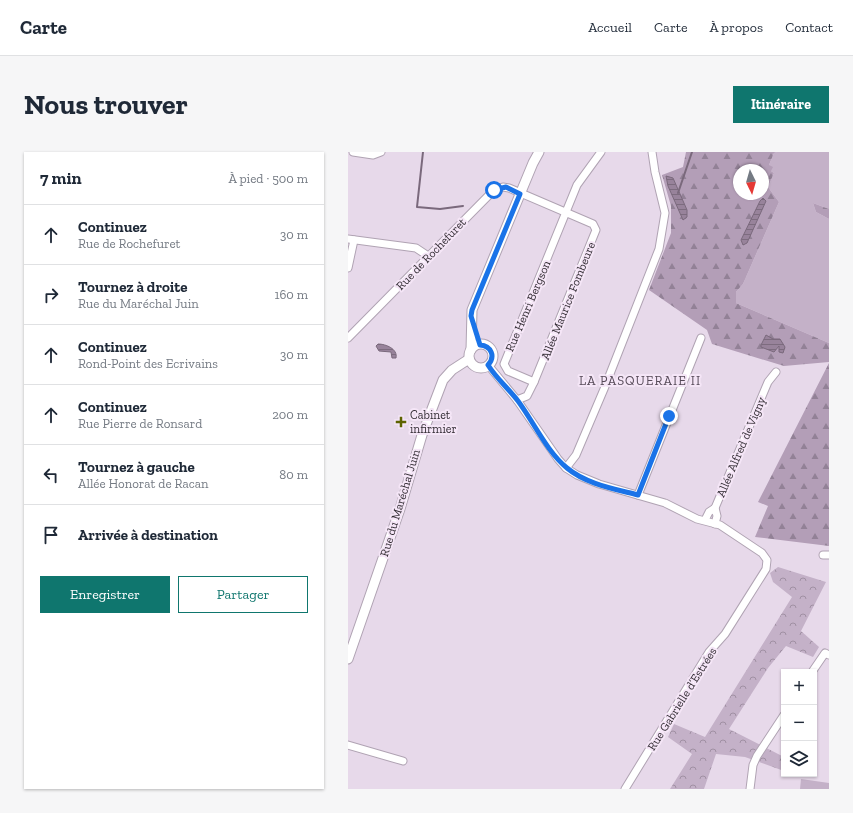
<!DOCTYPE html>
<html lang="fr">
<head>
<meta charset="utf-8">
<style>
  body { margin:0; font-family:"Zilla Slab",serif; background:#f6f6f7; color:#1f2937 }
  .controls { position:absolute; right:12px; bottom:12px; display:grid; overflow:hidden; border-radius:0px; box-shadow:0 1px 3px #0004 }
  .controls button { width:36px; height:36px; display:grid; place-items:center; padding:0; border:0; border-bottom:1px solid #e0e1e3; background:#fff; color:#1f2937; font:20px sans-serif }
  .compass { position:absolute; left:385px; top:12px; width:36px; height:36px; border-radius:50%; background:#fff; box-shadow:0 1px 3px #0004; rotate:175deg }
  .stop { position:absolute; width:12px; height:12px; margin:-9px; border:3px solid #1a73e8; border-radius:50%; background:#fff }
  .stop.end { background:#1a73e8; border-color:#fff; box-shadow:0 1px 4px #0008 }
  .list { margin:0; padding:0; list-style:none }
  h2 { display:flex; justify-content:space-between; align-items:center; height:52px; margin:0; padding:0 16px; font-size:17px }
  h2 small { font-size:13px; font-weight:400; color:#747a83 }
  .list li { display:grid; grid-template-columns:26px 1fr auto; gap:12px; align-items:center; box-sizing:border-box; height:60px; padding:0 16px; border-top:1px solid #e0e1e3 }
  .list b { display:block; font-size:15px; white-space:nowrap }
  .list p { margin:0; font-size:13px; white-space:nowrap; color:#747a83 }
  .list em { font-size:13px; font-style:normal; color:#747a83 }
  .actions { display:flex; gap:8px; padding:12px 16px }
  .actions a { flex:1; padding:9px 0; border:1px solid #0f766e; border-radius:0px; text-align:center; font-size:14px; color:#0f766e }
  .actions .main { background:#0f766e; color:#fff }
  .icon { flex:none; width:22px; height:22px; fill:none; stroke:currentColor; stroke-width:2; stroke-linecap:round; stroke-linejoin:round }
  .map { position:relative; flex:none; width:481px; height:637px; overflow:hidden; border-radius:0px }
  header { display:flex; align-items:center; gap:24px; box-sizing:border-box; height:56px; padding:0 20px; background:#fff; border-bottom:1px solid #e0e1e3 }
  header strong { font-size:19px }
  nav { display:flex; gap:22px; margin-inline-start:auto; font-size:14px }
  .intro { display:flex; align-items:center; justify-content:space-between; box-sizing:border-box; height:96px; padding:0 24px }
  h1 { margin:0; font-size:28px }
  .button { padding:10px 18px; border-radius:0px; background:#0f766e; color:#fff; font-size:14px; font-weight:700 }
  main { display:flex; gap:24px; padding:0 24px }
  aside { flex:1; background:#fff; border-radius:0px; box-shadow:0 1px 3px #0004 }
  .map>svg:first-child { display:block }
</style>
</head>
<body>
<header>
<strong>Carte</strong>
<nav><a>Accueil</a><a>Carte</a><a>À propos</a><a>Contact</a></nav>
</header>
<div class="intro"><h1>Nous trouver</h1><a class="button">Itinéraire</a></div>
<main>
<aside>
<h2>7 min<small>À pied · 500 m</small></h2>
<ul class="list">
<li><svg class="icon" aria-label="ahead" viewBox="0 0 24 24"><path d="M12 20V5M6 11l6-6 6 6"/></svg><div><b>Continuez</b><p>Rue de Rochefuret</p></div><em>30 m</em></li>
<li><svg class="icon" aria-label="right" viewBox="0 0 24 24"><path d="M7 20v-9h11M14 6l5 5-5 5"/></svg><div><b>Tournez à droite</b><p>Rue du Maréchal Juin</p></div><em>160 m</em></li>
<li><svg class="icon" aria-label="ahead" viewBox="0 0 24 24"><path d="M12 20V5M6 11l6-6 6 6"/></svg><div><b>Continuez</b><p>Rond-Point des Ecrivains</p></div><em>30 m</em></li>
<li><svg class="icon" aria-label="ahead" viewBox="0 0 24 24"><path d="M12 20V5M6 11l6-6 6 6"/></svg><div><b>Continuez</b><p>Rue Pierre de Ronsard</p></div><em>200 m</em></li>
<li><svg class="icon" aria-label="left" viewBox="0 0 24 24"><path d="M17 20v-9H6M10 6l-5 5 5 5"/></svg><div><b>Tournez à gauche</b><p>Allée Honorat de Racan</p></div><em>80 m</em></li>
<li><svg class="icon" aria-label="arrive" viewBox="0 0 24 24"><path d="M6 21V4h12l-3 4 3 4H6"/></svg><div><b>Arrivée à destination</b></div></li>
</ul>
<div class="actions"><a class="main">Enregistrer</a><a>Partager</a></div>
</aside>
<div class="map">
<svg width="481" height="637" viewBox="0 0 481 637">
  <defs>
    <pattern id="forest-firs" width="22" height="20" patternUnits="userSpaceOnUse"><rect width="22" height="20" fill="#b39eb7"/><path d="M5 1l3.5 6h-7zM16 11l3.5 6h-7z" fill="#928196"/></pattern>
    <pattern id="park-crowns" width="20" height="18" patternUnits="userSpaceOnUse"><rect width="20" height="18" fill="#c4b1c8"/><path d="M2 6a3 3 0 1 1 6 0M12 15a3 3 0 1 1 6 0" fill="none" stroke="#a090a3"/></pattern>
    <pattern id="water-rules" width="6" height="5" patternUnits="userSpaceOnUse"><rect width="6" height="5" fill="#98839b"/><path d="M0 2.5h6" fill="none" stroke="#7d6c7f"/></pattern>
  </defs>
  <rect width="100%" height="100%" fill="#e7d9ea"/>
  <g fill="#c4b1c8">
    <polygon points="429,0 481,0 481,57 465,51 468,60 481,67 481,191 388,151 388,140 395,132 431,50 420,35 426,21 423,19 421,13 426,1"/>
    <polygon points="453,627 481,631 481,637 452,637"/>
  </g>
  <g fill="url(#forest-firs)" fill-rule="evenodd">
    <path d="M338 0H429L426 1 421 13 425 15 423 19 426 21 420 35 431 50 395 132 388 140V151L481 191V210L436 214 364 192 359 178 301 138 323 81V54L314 23 335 15ZM391 18H415V42H391Z"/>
    <polygon points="465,51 481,57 481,67 468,60"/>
    <polygon points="481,211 481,394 407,385 420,354 410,350"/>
  </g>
  <polygon fill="url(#park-crowns)" points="430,415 478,430 453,479 471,495 465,505 438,494 420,516 381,577 436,605 436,619 397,605 368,602 356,637 322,637 344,602 320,585 326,572 357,585 444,445 425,430 422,421"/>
  <g fill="url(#water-rules)" stroke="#7a697c">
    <polygon points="318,24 325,26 339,58 339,65 335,68 320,34"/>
    <polygon points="415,46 418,49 399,91 395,93 393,88 412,49"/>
    <polygon points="418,183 425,187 432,187 437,195 435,201 431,200 431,194 426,200 413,195 413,193"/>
    <path d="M30 192C38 192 50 197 48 206H44L43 200 31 199 28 194Z"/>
  </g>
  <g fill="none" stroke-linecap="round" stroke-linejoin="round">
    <g stroke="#7a697c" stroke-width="2">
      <polyline points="75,0 69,55 92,57 115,54"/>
      <polyline points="330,41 344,0"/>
    </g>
    <g stroke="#b0a3b3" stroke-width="9">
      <g id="minor">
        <polyline points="5,0 25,3 33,0"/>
        <polyline points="0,87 68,96 80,104"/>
        <polyline points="0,116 6,88"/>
        <polyline points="0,186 146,38 155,35 161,36 245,72 248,78 186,230 179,244 169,248"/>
        <polyline points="140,213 169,248 210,307 218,316 229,323 251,332 317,351 349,367 372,373 414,401 419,408 418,417 377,482 361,500 277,637"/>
        <polyline points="186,230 160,219 156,212 229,33 253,0"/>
        <polyline points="218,316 228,303 256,237 311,97 317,61 307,20 304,0"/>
        <polyline points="290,343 353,186"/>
        <polyline points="357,368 361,360 367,356 420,230 428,220"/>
        <polyline points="367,372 369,364 367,356"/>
        <polyline points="475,403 481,403"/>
        <polyline points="464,520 477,501 481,503"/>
        <polyline points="0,593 55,609"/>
        <polyline points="402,637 405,613 409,604 436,563"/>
      </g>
    </g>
    <g stroke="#b0a3b3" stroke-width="11">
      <g id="tertiary">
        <circle cx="133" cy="204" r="12"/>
        <polyline points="123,198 124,158 185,11 191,0"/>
        <polyline points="0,507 52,357 74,283 95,228 104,218 121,207"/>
      </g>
    </g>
    <use href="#minor" stroke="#fff" stroke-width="7"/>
    <use href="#tertiary" stroke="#fff" stroke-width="9"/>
  </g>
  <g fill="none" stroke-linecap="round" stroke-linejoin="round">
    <path stroke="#1a73e8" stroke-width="5" d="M146 38 158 35 172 42 124 158 123 164 132 193C143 194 148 204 140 213 148 226 160 236 170 249 185 269 199 300 219 316 238 332 267 337 290 343L321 264"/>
  </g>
  <path fill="#5d6300" stroke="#f5e6f7" stroke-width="1.5" d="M51 264h4v4h4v4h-4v4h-4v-4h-4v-4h4z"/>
  <g text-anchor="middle" stroke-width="4" stroke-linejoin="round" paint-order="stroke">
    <g font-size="12" fill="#332d34" stroke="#f5e6f7">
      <text transform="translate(83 102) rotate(-46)" y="4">Rue de Rochefuret</text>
      <text transform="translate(220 149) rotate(-68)" y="4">Allée Maurice Fombeure</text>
      <text transform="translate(180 154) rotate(-67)" y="4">Rue Henri Bergson</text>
      <text transform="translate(393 295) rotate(-67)" y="4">Allée Alfred de Vigny</text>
      <text transform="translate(52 351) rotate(-73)" y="4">Rue du Maréchal Juin</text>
      <text transform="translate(334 547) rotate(-58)" y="4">Rue Gabrielle d’Estrées</text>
    </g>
    <g font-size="12" fill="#332d34" stroke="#f5e6f7" text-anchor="start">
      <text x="62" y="267">Cabinet<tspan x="62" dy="14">infirmier</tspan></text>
    </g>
    <g font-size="13" letter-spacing="1" fill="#564a58" stroke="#f5e6f7">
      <text x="292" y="233">LA PASQUERAIE II</text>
    </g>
  </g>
</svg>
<div class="controls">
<button>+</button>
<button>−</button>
<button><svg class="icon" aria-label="layers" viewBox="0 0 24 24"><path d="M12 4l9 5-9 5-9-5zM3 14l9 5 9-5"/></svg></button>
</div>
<svg class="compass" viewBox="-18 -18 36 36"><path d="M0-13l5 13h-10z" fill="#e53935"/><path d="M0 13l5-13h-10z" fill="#747a83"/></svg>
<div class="stop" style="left:146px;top:38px"></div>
<div class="stop end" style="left:321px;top:264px"></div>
</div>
</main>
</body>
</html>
